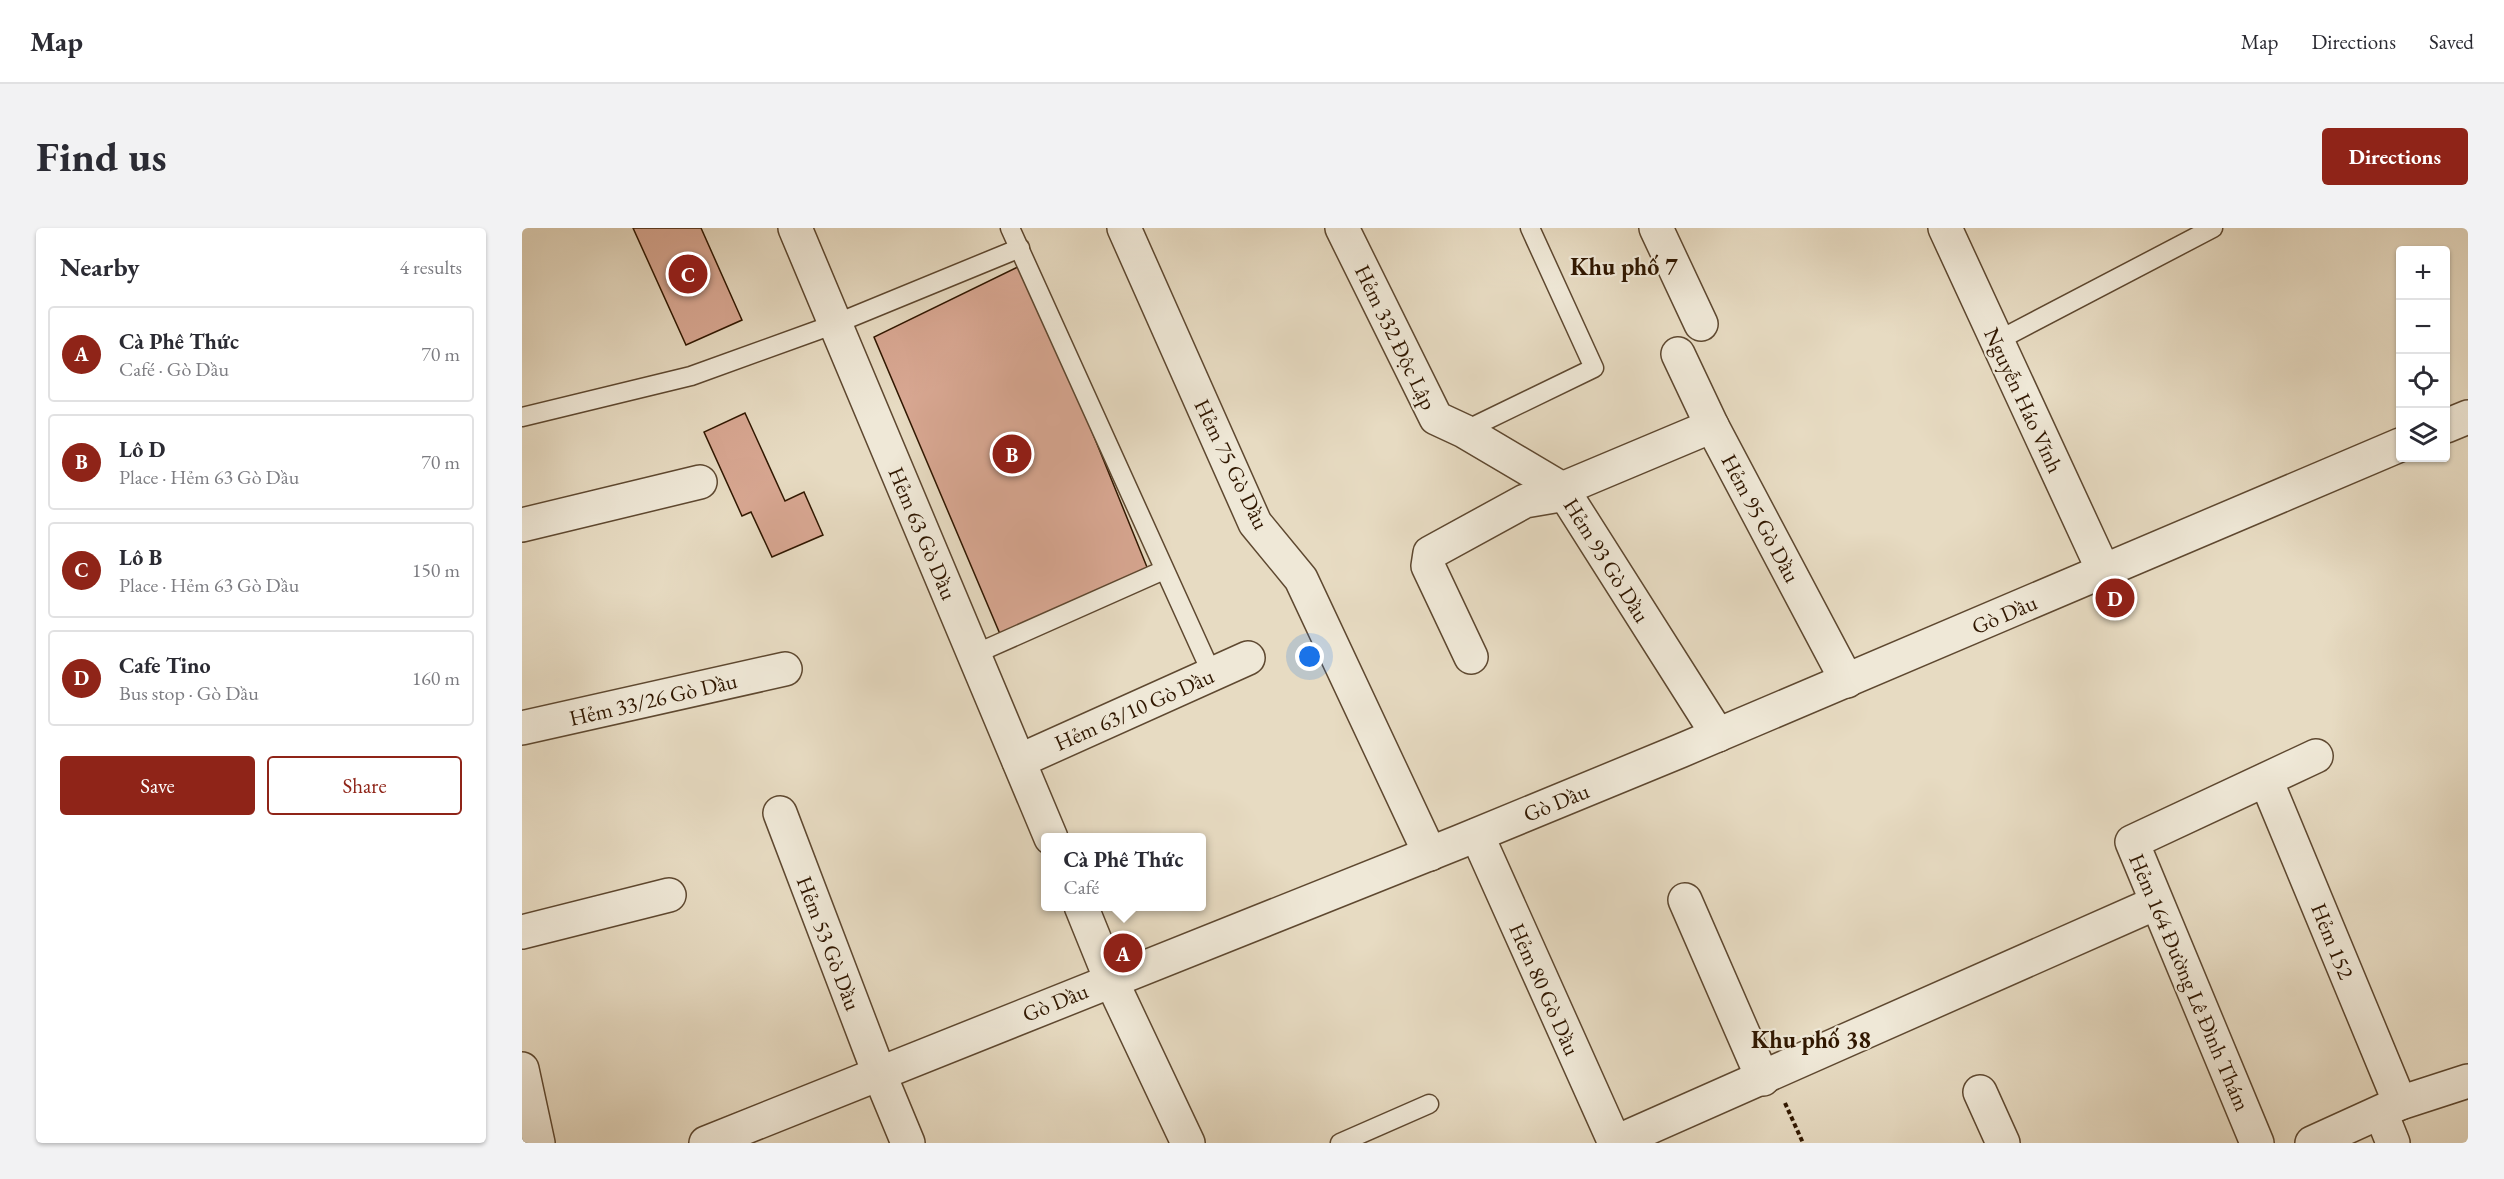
<!DOCTYPE html>
<html lang="en">
<head>
<meta charset="utf-8">
<style>
  body { margin:0; font-family:"EB Garamond",serif; background:#f2f2f3; color:#2b2b33 }
  .controls { position:absolute; right:18px; top:18px; display:grid; overflow:hidden; border-radius:6px; box-shadow:0 2px 4px #0004 }
  .controls button { width:54px; height:54px; display:grid; place-items:center; padding:0; border:0; border-bottom:2px solid #e1e1e2; background:#fff; color:#2b2b33; font:30px sans-serif }
  .you { position:absolute; left:788px; top:429px; width:21px; height:21px; margin:-15px; border:4px solid #fff; border-radius:50%; background:#1a73e8; box-shadow:0 0 0 9px #1a73e833 }
  .badge { display:grid; place-items:center; width:39px; height:39px; border-radius:50%; background:#8f2418; color:#fff; font-size:20px; font-weight:700 }
  .pin { position:absolute; translate:-50% -50%; border:3px solid #fff; box-shadow:0 2px 6px #0006 }
  .popup { position:absolute; left:519px; top:605px; width:165px; height:78px; box-sizing:border-box; display:grid; place-content:center; border-radius:6px; background:#fff; filter:drop-shadow(0 2px 4px #0005); font-size:20px; white-space:nowrap; color:#7c7c81 }
  .popup b { font-size:22px; color:#2b2b33 }
  .popup::after { content:''; position:absolute; left:50%; top:100%; margin-left:-12px; border:12px solid transparent; border-top-color:#fff }
  .list { margin:0; padding:0; list-style:none }
  h2 { display:flex; justify-content:space-between; align-items:center; height:78px; margin:0; padding:0 24px; font-size:26px }
  h2 small { font-size:20px; font-weight:400; color:#7c7c81 }
  .list li { display:grid; grid-template-columns:39px 1fr auto; gap:18px; align-items:center; box-sizing:border-box; height:96px; margin:0 12px 12px; padding:0 12px; border:2px solid #e1e1e2; border-radius:6px }
  .list b { display:block; font-size:22px; white-space:nowrap }
  .list p { margin:0; font-size:20px; white-space:nowrap; color:#7c7c81 }
  .list em { font-size:20px; font-style:normal; color:#7c7c81 }
  .actions { display:flex; gap:12px; padding:18px 24px }
  .actions a { flex:1; padding:14px 0; border:2px solid #8f2418; border-radius:6px; text-align:center; font-size:21px; color:#8f2418 }
  .actions .main { background:#8f2418; color:#fff }
  .icon { flex:none; width:33px; height:33px; fill:none; stroke:currentColor; stroke-width:2; stroke-linecap:round; stroke-linejoin:round }
  .map { position:relative; flex:none; width:1946px; height:915px; overflow:hidden; border-radius:6px }
  header { display:flex; align-items:center; gap:36px; box-sizing:border-box; height:84px; padding:0 30px; background:#fff; border-bottom:2px solid #e1e1e2 }
  header strong { font-size:28px }
  nav { display:flex; gap:33px; margin-inline-start:auto; font-size:21px }
  .intro { display:flex; align-items:center; justify-content:space-between; box-sizing:border-box; height:144px; padding:0 36px }
  h1 { margin:0; font-size:42px }
  .button { padding:15px 27px; border-radius:6px; background:#8f2418; color:#fff; font-size:21px; font-weight:700 }
  main { display:flex; gap:36px; padding:0 36px }
  aside { flex:1; background:#fff; border-radius:6px; box-shadow:0 2px 4px #0004 }
  .map>svg:first-child { display:block }
</style>
</head>
<body>
<header>
<strong>Map</strong>
<nav><a>Map</a><a>Directions</a><a>Saved</a></nav>
</header>
<div class="intro"><h1>Find us</h1><a class="button">Directions</a></div>
<main>
<aside>
<h2>Nearby<small>4 results</small></h2>
<ul class="list">
<li><span class="badge">A</span><div><b>Cà Phê Thức</b><p>Café · Gò Dầu</p></div><em>70 m</em></li>
<li><span class="badge">B</span><div><b>Lô D</b><p>Place · Hẻm 63 Gò Dầu</p></div><em>70 m</em></li>
<li><span class="badge">C</span><div><b>Lô B</b><p>Place · Hẻm 63 Gò Dầu</p></div><em>150 m</em></li>
<li><span class="badge">D</span><div><b>Cafe Tino</b><p>Bus stop · Gò Dầu</p></div><em>160 m</em></li>
</ul>
<div class="actions"><a class="main">Save</a><a>Share</a></div>
</aside>
<div class="map">
<svg width="1946" height="915" viewBox="0 0 1946 915">
  <rect width="100%" height="100%" fill="#e7dbc2"/>
  <filter id="stains"><feTurbulence type="fractalNoise" baseFrequency=".00333" numOctaves="4"/><feColorMatrix values="0 0 0 0 .2 0 0 0 0 .09 0 0 0 0 .02 0 0 0 .5 -.17"/></filter>
  <radialGradient id="worn" r=".72"><stop offset=".6" stop-color="#630" stop-opacity="0"/><stop offset="1" stop-color="#630" stop-opacity=".3"/></radialGradient>
  <g fill="#d8a792" stroke="#301700" stroke-width="1.5">
    <polygon points="111,0 179,0 220,92 164,117"/>
    <polygon points="502,36 627,344 478,406 352,109"/>
    <polygon points="223,185 263,273 282,264 301,307 250,329 229,284 220,288 182,204"/>
  </g>
  <g fill="none" stroke-linecap="round" stroke-linejoin="round">
    <g stroke="#5e4830" stroke-width="21">
      <g id="service">
        <polyline points="488,0 690,446"/>
        <polyline points="1475,113 1691,0"/>
        <polyline points="0,189 169,148 313,96 498,20"/>
        <polyline points="942,203 1072,140 1008,0"/>
        <polyline points="453,426 642,342"/>
        <polyline points="818,915 907,876"/>
      </g>
    </g>
    <g stroke="#5e4830" stroke-width="36">
      <g id="minor">
        <polyline points="273,0 529,610"/>
        <polyline points="602,0 733,295 779,351 908,626"/>
        <polyline points="820,0 914,190 942,203 1040,261 1196,507"/>
        <polyline points="1134,0 1179,96"/>
        <polyline points="1423,0 1582,344"/>
        <polyline points="1156,126 1190,198 1325,453"/>
        <polyline points="1040,261 1190,198"/>
        <polyline points="0,297 178,254"/>
        <polyline points="949,429 906,338 908,325 1003,273 1044,266"/>
        <polyline points="0,500 263,441"/>
        <polyline points="497,533 726,430"/>
        <polyline points="1744,552 1878,875"/>
        <polyline points="258,585 357,845 386,915"/>
        <polyline points="955,607 1093,915"/>
        <polyline points="1163,672 1241,851"/>
        <polyline points="559,678 589,752 666,915"/>
        <polyline points="0,704 147,667"/>
        <polyline points="0,841 16,915"/>
        <polyline points="1458,864 1481,915"/>
        <polyline points="1859,885 1871,915"/>
        <polyline points="1092,915 1634,675"/>
        <polyline points="1735,915 1610,614 1794,528"/>
        <polyline points="1790,915 1878,875 1946,853"/>
      </g>
    </g>
    <g stroke="#5e4830" stroke-width="36">
      <g id="tertiary">
        <polyline points="1924,198 1946,189"/>
        <polyline points="184,915 937,614 1158,523 1878,217"/>
      </g>
    </g>
    <polyline stroke="#301700" stroke-width="4" stroke-dasharray="4.5 3" stroke-linecap="butt" points="1263,875 1281,915"/>
    <use href="#service" stroke="#efe8d7" stroke-width="18"/>
    <use href="#minor" stroke="#efe8d7" stroke-width="33"/>
    <use href="#tertiary" stroke="#efe8d7" stroke-width="33"/>
  </g>
  <g text-anchor="middle" stroke-width="4.5" stroke-linejoin="round" paint-order="stroke">
    <g font-size="22" fill="#301700" stroke="#efe8d7">
      <text transform="translate(874 109) rotate(64)" y="8">Hẻm 332 Độc Lập</text>
      <text transform="translate(1502 172) rotate(65)" y="8">Nguyễn Háo Vĩnh</text>
      <text transform="translate(710 236) rotate(64)" y="8">Hẻm 75 Gò Dầu</text>
      <text transform="translate(1239 290) rotate(62)" y="8">Hẻm 95 Gò Dầu</text>
      <text transform="translate(401 305) rotate(67)" y="8">Hẻm 63 Gò Dầu</text>
      <text transform="translate(1085 332) rotate(58)" y="8">Hẻm 93 Gò Dầu</text>
      <text transform="translate(1482 386) rotate(-23)" y="8">Gò Dầu</text>
      <text transform="translate(131 471) rotate(-13)" y="8">Hẻm 33/26 Gò Dầu</text>
      <text transform="translate(612 481) rotate(-24)" y="8">Hẻm 63/10 Gò Dầu</text>
      <text transform="translate(1034 574) rotate(-22)" y="8">Gò Dầu</text>
      <text transform="translate(1811 713) rotate(68)" y="8">Hẻm 152</text>
      <text transform="translate(307 715) rotate(69)" y="8">Hẻm 53 Gò Dầu</text>
      <text transform="translate(1668 754) rotate(67)" y="8">Hẻm 164 Đường Lê Đình Thám</text>
      <text transform="translate(1023 761) rotate(66)" y="8">Hẻm 80 Gò Dầu</text>
      <text transform="translate(533 774) rotate(-22)" y="8">Gò Dầu</text>
    </g>
    <g font-size="24" font-weight="bold" fill="#301700" stroke="#efe8d7">
      <text x="1102" y="47">Khu phố 7</text>
      <text x="1289" y="820">Khu phố 38</text>
    </g>
  </g>
  <rect width="100%" height="100%" filter="url(#stains)"/>
  <rect width="100%" height="100%" fill="url(#worn)"/>
</svg>
<div class="controls">
<button>+</button>
<button>−</button>
<button><svg class="icon" aria-label="locate" viewBox="0 0 24 24"><circle cx="12" cy="12" r="6"/><path d="M12 2v4M12 18v4M2 12h4M18 12h4"/></svg></button>
<button><svg class="icon" aria-label="layers" viewBox="0 0 24 24"><path d="M12 4l9 5-9 5-9-5zM3 14l9 5 9-5"/></svg></button>
</div>
<div class="you"></div>
<div class="pin badge" style="left:601px;top:725px">A</div>
<div class="popup"><b>Cà Phê Thức</b>Café</div>
<div class="pin badge" style="left:490px;top:226px">B</div>
<div class="pin badge" style="left:166px;top:46px">C</div>
<div class="pin badge" style="left:1593px;top:370px">D</div>
</div>
</main>
</body>
</html>
